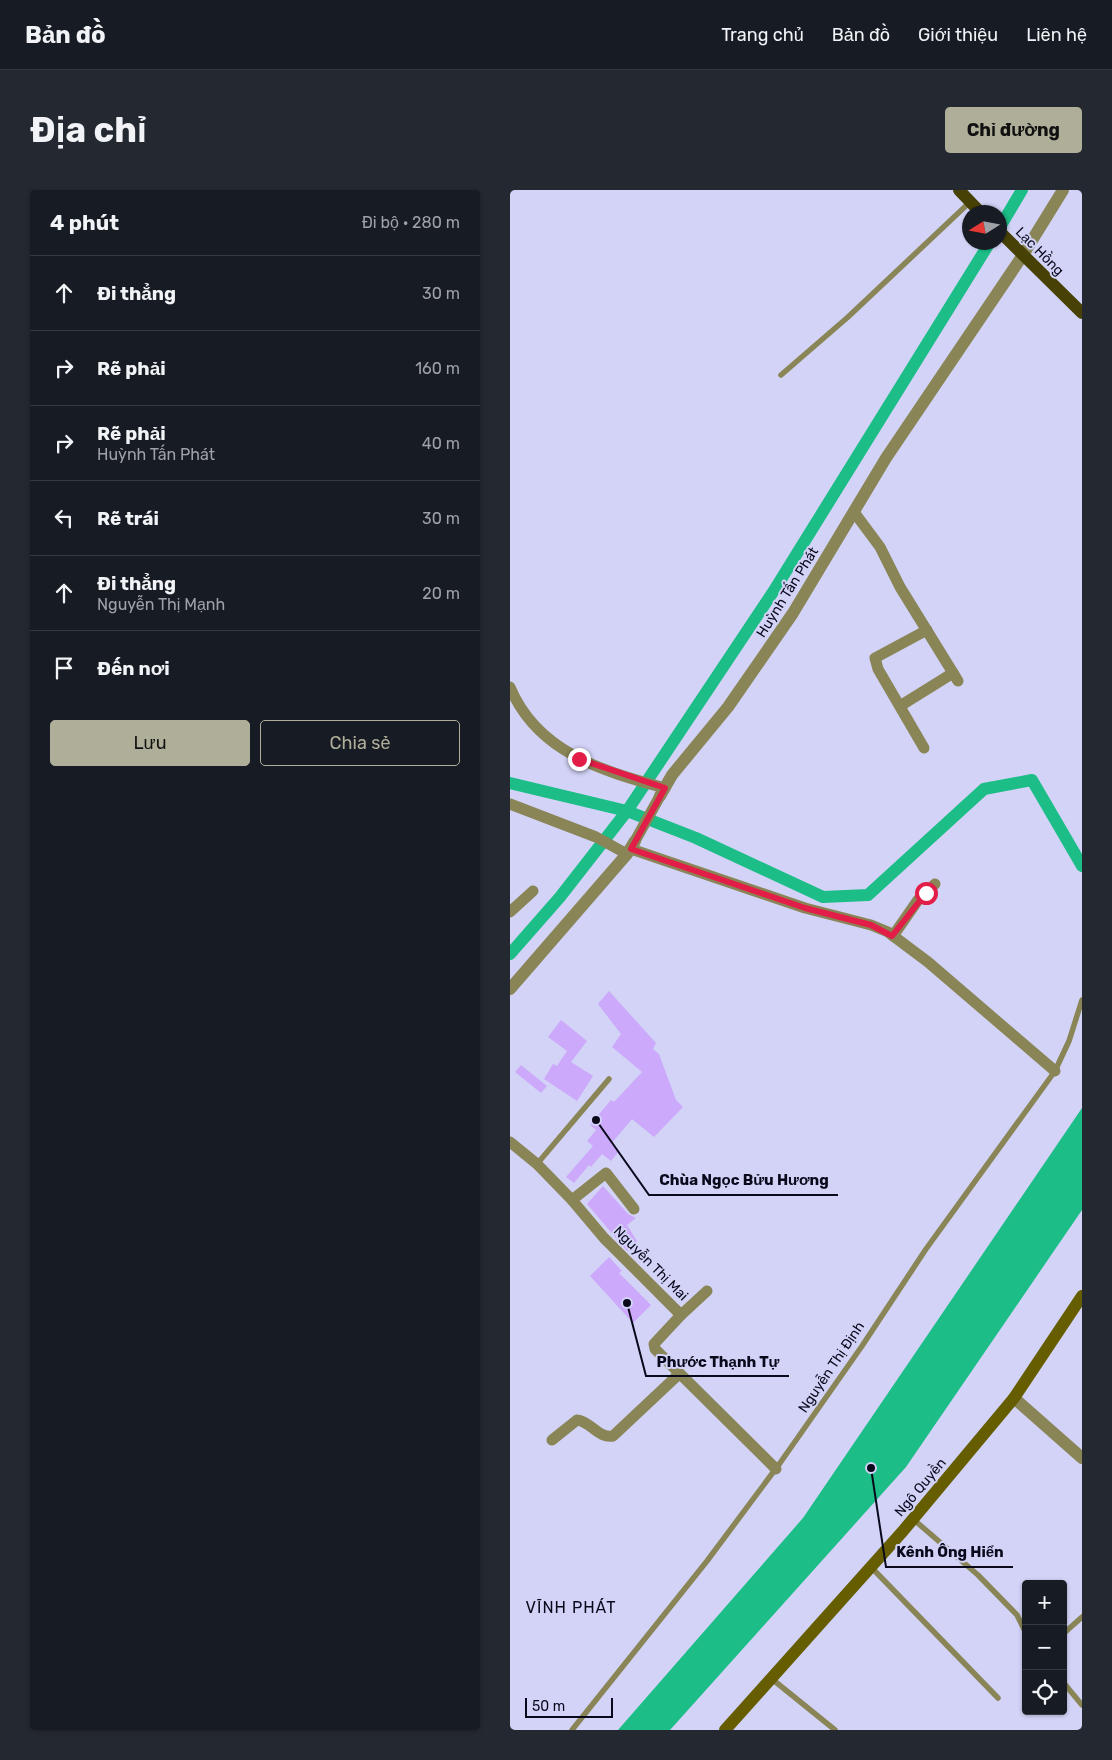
<!DOCTYPE html>
<html lang="vi">
<head>
<meta charset="utf-8">
<style>
  body { margin:0; font-family:Rubik,sans-serif; background:#242831; color:#f1f3f6 }
  .controls { position:absolute; right:15px; bottom:15px; display:grid; overflow:hidden; border-radius:5px; box-shadow:0 1px 4px #0004 }
  .controls button { width:45px; height:45px; display:grid; place-items:center; padding:0; border:0; border-bottom:1px solid #363941; background:#171b24; color:#f1f3f6; font:25px sans-serif }
  .compass { position:absolute; left:452px; top:15px; width:45px; height:45px; border-radius:50%; background:#171b24; box-shadow:0 1px 4px #0004; rotate:259deg }
  .scale { position:absolute; left:15px; bottom:12px; width:88px; box-sizing:border-box; padding-left:5px; border:2px solid #0a091c; border-top:0; font-size:14px; line-height:18px; white-space:nowrap; color:#0a091c; -webkit-text-stroke:4px #d2d3f7; paint-order:stroke }
  .stop { position:absolute; width:15px; height:15px; margin:-11px; border:4px solid #e11d48; border-radius:50%; background:#fff }
  .stop.end { background:#e11d48; border-color:#fff; box-shadow:0 1px 5px #0008 }
  .list { margin:0; padding:0; list-style:none }
  h2 { display:flex; justify-content:space-between; align-items:center; height:65px; margin:0; padding:0 20px; font-size:21px }
  h2 small { font-size:16px; font-weight:400; color:#9ea1a6 }
  .list li { display:grid; grid-template-columns:32px 1fr auto; gap:15px; align-items:center; box-sizing:border-box; height:75px; padding:0 20px; border-top:1px solid #363941 }
  .list b { display:block; font-size:19px; white-space:nowrap }
  .list p { margin:0; font-size:16px; white-space:nowrap; color:#9ea1a6 }
  .list em { font-size:16px; font-style:normal; color:#9ea1a6 }
  .actions { display:flex; gap:10px; padding:15px 20px }
  .actions a { flex:1; padding:11px 0; border:1px solid #afae98; border-radius:5px; text-align:center; font-size:18px; color:#afae98 }
  .actions .main { background:#afae98; color:#111 }
  .icon { flex:none; width:28px; height:28px; fill:none; stroke:currentColor; stroke-width:2; stroke-linecap:round; stroke-linejoin:round }
  .map { position:relative; flex:none; width:572px; height:1540px; overflow:hidden; border-radius:5px }
  header { display:flex; align-items:center; gap:30px; box-sizing:border-box; height:70px; padding:0 25px; background:#171b24; border-bottom:1px solid #363941 }
  header strong { font-size:24px }
  nav { display:flex; gap:28px; margin-inline-start:auto; font-size:18px }
  .intro { display:flex; align-items:center; justify-content:space-between; box-sizing:border-box; height:120px; padding:0 30px }
  h1 { margin:0; font-size:35px }
  .button { padding:12px 22px; border-radius:5px; background:#afae98; color:#111; font-size:18px; font-weight:700 }
  main { display:flex; gap:30px; padding:0 30px }
  aside { flex:1; background:#171b24; border-radius:5px; box-shadow:0 1px 4px #0004 }
  .map>svg:first-child { display:block }
</style>
</head>
<body>
<header>
<strong>Bản đồ</strong>
<nav><a>Trang chủ</a><a>Bản đồ</a><a>Giới thiệu</a><a>Liên hệ</a></nav>
</header>
<div class="intro"><h1>Địa chỉ</h1><a class="button">Chỉ đường</a></div>
<main>
<aside>
<h2>4 phút<small>Đi bộ · 280 m</small></h2>
<ul class="list">
<li><svg class="icon" aria-label="ahead" viewBox="0 0 24 24"><path d="M12 20V5M6 11l6-6 6 6"/></svg><div><b>Đi thẳng</b></div><em>30 m</em></li>
<li><svg class="icon" aria-label="right" viewBox="0 0 24 24"><path d="M7 20v-9h11M14 6l5 5-5 5"/></svg><div><b>Rẽ phải</b></div><em>160 m</em></li>
<li><svg class="icon" aria-label="right" viewBox="0 0 24 24"><path d="M7 20v-9h11M14 6l5 5-5 5"/></svg><div><b>Rẽ phải</b><p>Huỳnh Tấn Phát</p></div><em>40 m</em></li>
<li><svg class="icon" aria-label="left" viewBox="0 0 24 24"><path d="M17 20v-9H6M10 6l-5 5 5 5"/></svg><div><b>Rẽ trái</b></div><em>30 m</em></li>
<li><svg class="icon" aria-label="ahead" viewBox="0 0 24 24"><path d="M12 20V5M6 11l6-6 6 6"/></svg><div><b>Đi thẳng</b><p>Nguyễn Thị Mạnh</p></div><em>20 m</em></li>
<li><svg class="icon" aria-label="arrive" viewBox="0 0 24 24"><path d="M6 21V4h12l-3 4 3 4H6"/></svg><div><b>Đến nơi</b></div></li>
</ul>
<div class="actions"><a class="main">Lưu</a><a>Chia sẻ</a></div>
</aside>
<div class="map">
<svg width="572" height="1540" viewBox="0 0 572 1540">
  <rect width="100%" height="100%" fill="#d2d3f7"/>
  <polygon fill="#1cbd87" points="572,918 572,1020 396,1277 160,1540 108,1540 293,1328"/>
  <g fill="none" stroke-linecap="round" stroke-linejoin="round">
    <g stroke="#1cbd87" stroke-width="12">
      <polyline points="490,37 512,0"/>
      <polyline points="0,593 117,621 186,648 313,707 358,705 474,599 522,590 572,676"/>
      <polyline points="0,764 50,707 117,621 265,399 480,52"/>
    </g>
  </g>
  <g fill="#cca9fa">
    <polygon points="99,801 146,853 143,859 149,864 166,910 173,917 144,947 122,929 101,954 109,961 101,971 92,964 81,977 79,975 64,993 56,987 83,956 77,951 86,940 80,935 101,910 104,912 132,882 102,857 111,844 88,814"/>
    <polygon points="51,830 77,851 61,872 83,886 67,911 34,889 43,874 47,876 57,861 38,847"/>
    <polygon points="11,875 37,896 31,903 5,882"/>
    <polygon points="93,996 118,1024 126,1028 117,1035 127,1051 117,1061 77,1014"/>
    <polygon points="99,1067 112,1081 109,1083 141,1115 123,1133 80,1086"/>
  </g>
  <g fill="none" stroke-linecap="round" stroke-linejoin="round">
    <g stroke="#898556" stroke-width="5.5">
      <polyline points="271,185 338,127 460,12"/>
      <polyline points="27,974 99,889"/>
      <polyline points="403,1329 468,1385 507,1425 516,1443"/>
      <polyline points="361,1377 488,1508"/>
      <polyline points="553,1444 572,1427"/>
      <polyline points="262,1489 325,1540"/>
      <polyline points="553,1492 572,1515"/>
      <polyline points="62,1540 197,1371 270,1273 352,1156 416,1059 545,881 559,851 572,810"/>
    </g>
    <g stroke="#898556" stroke-width="11">
      <polyline points="344,322 370,357 390,397 448,491"/>
      <path d="M0 497C27 562 92 581 155 598"/>
      <polyline points="390,516 443,483"/>
      <polyline points="414,558 368,479 365,468 417,440"/>
      <polyline points="0,614 86,647 117,664"/>
      <polyline points="125,651 150,606"/>
      <polyline points="121,659 295,718 361,735 378,742 418,772 545,881"/>
      <polyline points="0,722 23,701"/>
      <polyline points="383,746 408,710 425,694"/>
      <polyline points="0,952 27,974 62,1010 94,1048 171,1125 144,1154 145,1159 266,1279"/>
      <polyline points="62,1010 96,983 124,1019"/>
      <polyline points="171,1125 197,1101"/>
      <path d="M42 1250 67 1230C80 1231 89 1249 103 1246L169 1184"/>
    </g>
    <g stroke="#898556" stroke-width="12">
      <polyline points="150,606 162,585 218,517 283,423 376,268 513,65 553,0"/>
      <polyline points="0,799 117,664 125,651"/>
      <polyline points="504,1208 572,1268"/>
    </g>
    <polyline stroke="#655d00" stroke-width="12" points="215,1540 393,1341 504,1208 572,1106"/>
    <g stroke="#474105" stroke-width="12">
      <polyline points="449,0 470,22"/>
      <polyline points="490,42 572,123"/>
    </g>
  </g>
  <g fill="none" stroke-linecap="round" stroke-linejoin="round">
    <polyline stroke="#e11d48" stroke-width="6" points="69,569 155,598 121,659 295,718 361,735 382,746 416,703"/>
  </g>
  <g text-anchor="middle" stroke-width="4" stroke-linejoin="round" paint-order="stroke">
    <g font-size="14" fill="#0a091c" stroke="#d2d3f7">
      <text transform="translate(530 61) rotate(45)" y="5">Lạc Hồng</text>
      <text transform="translate(277 402) rotate(-58)" y="5">Huỳnh Tấn Phát</text>
      <text transform="translate(141 1073) rotate(45)" y="5">Nguyễn Thị Mai</text>
      <text transform="translate(321 1177) rotate(-56)" y="5">Nguyễn Thị Định</text>
      <text transform="translate(410 1297) rotate(-50)" y="5">Ngô Quyền</text>
    </g>
    <g font-size="16" letter-spacing="1" fill="#0a091c" stroke="#d2d3f7">
      <text x="61" y="1423">VĨNH PHÁT</text>
    </g>
  </g>
  <path fill="none" stroke="#0a091c" stroke-width="2" d="M86 930L139 1005H328M117 1113L136 1186H279M361 1278L376 1377H503"/>
  <g fill="#0a091c" stroke="#d2d3f7" stroke-width="2">
    <circle cx="86" cy="930" r="5"/>
    <circle cx="117" cy="1113" r="5"/>
    <circle cx="361" cy="1278" r="5"/>
  </g>
  <g font-size="15" text-anchor="middle" font-weight="bold" fill="#0a091c" stroke="#d2d3f7" stroke-width="4" stroke-linejoin="round" paint-order="stroke">
    <text x="234" y="995">Chùa Ngọc Bửu Hương</text>
    <text x="208" y="1177">Phước Thạnh Tự</text>
    <text x="440" y="1367">Kênh Ông Hiển</text>
  </g>
</svg>
<div class="controls">
<button>+</button>
<button>−</button>
<button><svg class="icon" aria-label="locate" viewBox="0 0 24 24"><circle cx="12" cy="12" r="6"/><path d="M12 2v4M12 18v4M2 12h4M18 12h4"/></svg></button>
</div>
<svg class="compass" viewBox="-18 -18 36 36"><path d="M0-13l5 13h-10z" fill="#e53935"/><path d="M0 13l5-13h-10z" fill="#9ea1a6"/></svg>
<div class="scale">50 m</div>
<div class="stop" style="left:416px;top:703px"></div>
<div class="stop end" style="left:69px;top:569px"></div>
</div>
</main>
</body>
</html>
